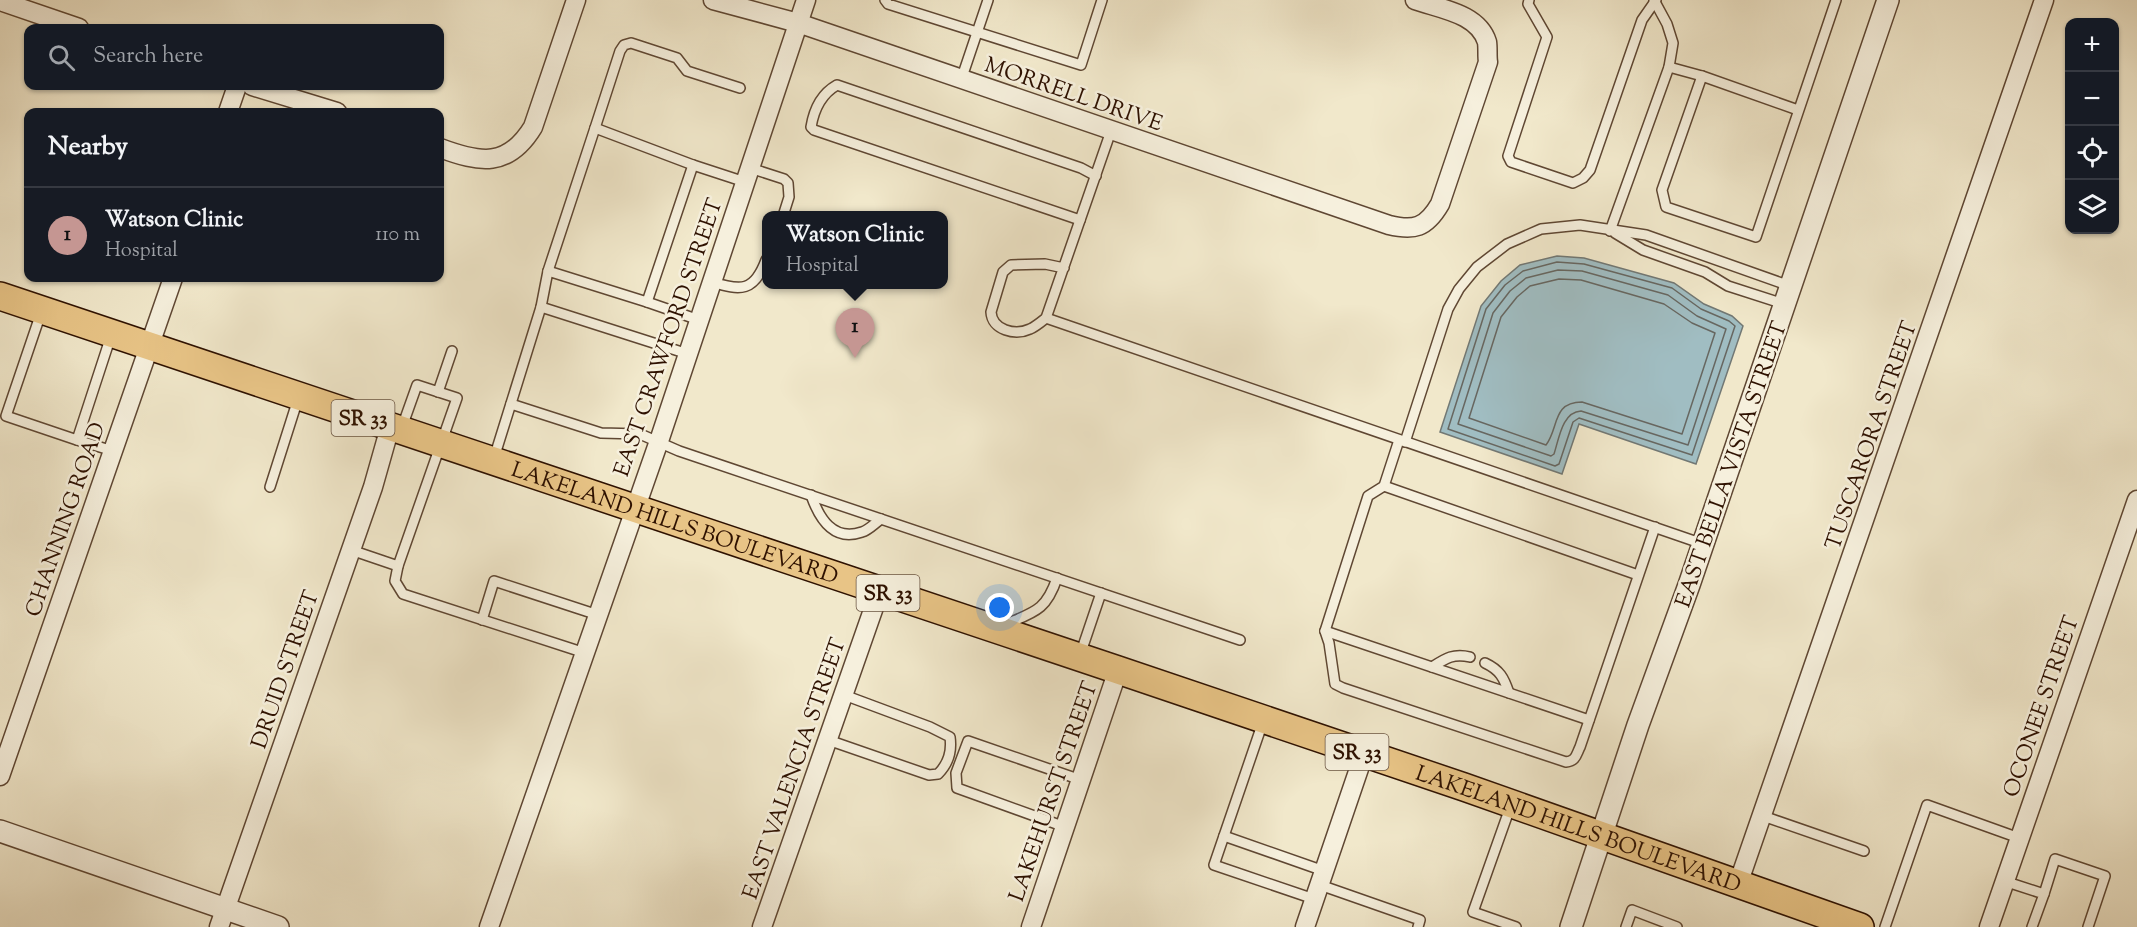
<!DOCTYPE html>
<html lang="en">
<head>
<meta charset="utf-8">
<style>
  body { margin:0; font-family:"Sorts Mill Goudy",serif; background:#242831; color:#f1f3f6 }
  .controls { position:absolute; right:18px; top:18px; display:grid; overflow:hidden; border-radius:12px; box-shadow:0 2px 4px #0004 }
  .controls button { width:54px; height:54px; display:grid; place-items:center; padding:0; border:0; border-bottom:2px solid #363941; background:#171b24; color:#f1f3f6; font:30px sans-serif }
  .you { position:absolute; left:1000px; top:608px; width:21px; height:21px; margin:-15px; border:4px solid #fff; border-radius:50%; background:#1a73e8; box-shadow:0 0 0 9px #1a73e833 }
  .badge { display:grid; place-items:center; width:39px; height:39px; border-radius:50%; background:#c59692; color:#111; font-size:20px; font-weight:700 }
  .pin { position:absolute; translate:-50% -50px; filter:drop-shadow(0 2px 3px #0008) }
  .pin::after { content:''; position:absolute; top:32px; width:21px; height:18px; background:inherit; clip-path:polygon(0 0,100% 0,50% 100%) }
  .popup { position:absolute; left:762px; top:211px; width:186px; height:78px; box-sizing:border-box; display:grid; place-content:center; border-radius:12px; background:#171b24; filter:drop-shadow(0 2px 4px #0005); font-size:20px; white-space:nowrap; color:#9ea1a6 }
  .popup b { font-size:22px; color:#f1f3f6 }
  .popup::after { content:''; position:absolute; left:50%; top:100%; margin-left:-12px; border:12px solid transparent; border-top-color:#171b24 }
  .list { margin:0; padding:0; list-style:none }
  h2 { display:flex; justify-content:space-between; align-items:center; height:78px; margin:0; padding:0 24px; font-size:26px }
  h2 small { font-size:20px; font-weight:400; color:#9ea1a6 }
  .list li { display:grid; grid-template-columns:39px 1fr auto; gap:18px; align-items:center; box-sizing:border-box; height:96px; padding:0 24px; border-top:2px solid #363941 }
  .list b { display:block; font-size:22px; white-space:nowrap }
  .list p { margin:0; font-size:20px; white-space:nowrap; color:#9ea1a6 }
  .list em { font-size:20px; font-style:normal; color:#9ea1a6 }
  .icon { flex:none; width:33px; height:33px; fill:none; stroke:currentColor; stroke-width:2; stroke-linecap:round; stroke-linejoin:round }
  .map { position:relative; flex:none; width:2137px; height:927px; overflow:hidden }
  .search { position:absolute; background:#171b24; box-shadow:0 2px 4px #0004; left:24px; top:24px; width:420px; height:66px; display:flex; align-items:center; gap:15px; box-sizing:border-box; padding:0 21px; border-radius:12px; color:#9ea1a6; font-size:22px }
  .panel { position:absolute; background:#171b24; box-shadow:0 2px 4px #0004; left:24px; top:108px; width:420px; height:174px; border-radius:12px }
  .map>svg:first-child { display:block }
</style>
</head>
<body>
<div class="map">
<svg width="2137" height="927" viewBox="0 0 2137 927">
  <rect width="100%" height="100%" fill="#f1e8cb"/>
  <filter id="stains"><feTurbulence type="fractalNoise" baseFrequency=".00333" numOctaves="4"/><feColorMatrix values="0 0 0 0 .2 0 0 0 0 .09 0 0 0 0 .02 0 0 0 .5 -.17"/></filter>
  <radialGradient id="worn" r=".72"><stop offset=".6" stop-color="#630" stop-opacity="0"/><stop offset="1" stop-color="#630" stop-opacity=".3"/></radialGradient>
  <polygon fill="#a0bdc2" stroke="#727874" stroke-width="1.5" points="1557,256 1584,258 1674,283 1704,304 1732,316 1743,326 1696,464 1579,424 1562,474 1440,432 1481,306 1501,281 1520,265"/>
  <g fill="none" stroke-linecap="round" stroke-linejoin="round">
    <g stroke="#676761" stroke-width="1.5">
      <polygon points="1557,262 1584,264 1672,288 1701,309 1729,321 1735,326 1692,455 1579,418 1573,422 1559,464 1555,466 1448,429 1486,309 1505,285 1523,271"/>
      <path d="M1558 270 1582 271 1668 295 1697 316 1726 329 1688 445 1581 411C1562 412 1559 439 1554 454L1551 456 1458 424 1493 313 1510 291 1526 278Z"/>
      <path d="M1559 279 1581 280 1664 304 1692 323 1715 333 1682 434 1582 402C1552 402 1559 428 1546 445L1469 418 1501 317 1517 297 1530 286Z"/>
    </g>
    <g stroke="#5f4733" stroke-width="12">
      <g id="service">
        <polyline points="885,0 888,4 1081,65 1102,0"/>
        <polyline points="1529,0 1528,4 1547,37 1508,156 1511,162 1573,183 1583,178 1590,170 1642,20 1656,0"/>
        <polyline points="1669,67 1702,76 1798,110"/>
        <polyline points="1702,76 1662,190 1666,207 1756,237 1836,0"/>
        <polyline points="961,80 988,0"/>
        <polyline points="595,128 620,51 624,45 631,43 677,58 687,71 740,88"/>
        <polyline points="750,168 784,179 788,183 789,197 783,216"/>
        <path d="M1080 220 814 130 811 127C814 109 821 94 837 85L1081 168 1096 176"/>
        <polyline points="1610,231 1669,67 1673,43 1667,24 1654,0"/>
        <polyline points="1615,233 1643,250 1705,272 1728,286 1784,304"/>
        <path d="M1064 268 1045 264 1011 265 1003 272 991 312C992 330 1015 336 1030 329 1035 327 1041 322 1046 318L1111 131"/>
        <polyline points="548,271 595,128 693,165"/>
        <path d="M712 282C741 291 754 292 766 260"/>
        <polyline points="541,307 548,271 647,302"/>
        <polyline points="41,313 6,416 77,440 111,336"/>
        <polyline points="1046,318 1703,544"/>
        <polyline points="699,320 647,302 693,165 745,182"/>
        <polyline points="438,392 452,351"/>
        <polyline points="511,404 601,433 640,434 679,451 1240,640"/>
        <polyline points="402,427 417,385 457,398 398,566 395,581 403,594 585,653"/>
        <polyline points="77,440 113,451"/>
        <path d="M1399 440 1384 486 1368 496 1325 631 1329 643 1335 684 1343 688 1566 762C1576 761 1576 755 1580 747L1655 527"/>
        <polyline points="1405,442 1448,309 1459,289 1477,267 1507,244 1541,229 1580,225 1646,235 1790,286"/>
        <polyline points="494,458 541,307 688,354"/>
        <polyline points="1384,486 1638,575"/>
        <polyline points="270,487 298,399"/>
        <path d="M811 495C819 518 833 542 862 532 869 530 875 523 881 519"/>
        <polyline points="351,550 398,566"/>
        <polyline points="482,620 494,581 598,615"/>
        <path d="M1004 625C1034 612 1046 611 1057 578"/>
        <polyline points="1325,631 1589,720"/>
        <polyline points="1080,655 1101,593"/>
        <path d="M1485 663C1500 670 1504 678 1509 693"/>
        <path d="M1432 667C1446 658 1454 653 1470 657"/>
        <polyline points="1263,722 1214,865 1314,899"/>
        <path d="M828 740 929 775 938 774C948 764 952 751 950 737L930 727 844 695"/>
        <polyline points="1511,805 1473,912 1516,927"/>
        <polyline points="1763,816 1864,851"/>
        <polyline points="1065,827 957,788 956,773 968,741 1081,780"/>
        <polyline points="1224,836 1324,871"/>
        <polyline points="2004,881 2044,894 2032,927"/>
        <polyline points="1320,885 1420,920 1418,927"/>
        <polyline points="2044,894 2055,859 2105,876 2088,927"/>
        <polyline points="1626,927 1632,910 1677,927"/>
        <polyline points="1885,927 1927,805 2019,838"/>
      </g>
    </g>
    <g stroke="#5f4733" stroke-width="21">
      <g id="minor">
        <path d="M713 0 798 23 1389 225C1414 231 1426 228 1440 204L1488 62C1487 56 1488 48 1487 42 1478 13 1440 9 1415 0"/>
        <polyline points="0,1 79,28"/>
        <polyline points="252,86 337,112"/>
        <polyline points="228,112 237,86"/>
        <path d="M440 148C480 163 508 168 533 127L576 0"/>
        <polyline points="0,776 173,278"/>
        <polyline points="1738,884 2044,0"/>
        <polyline points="219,927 373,487 390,427"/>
        <polyline points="489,927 659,441 806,0"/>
        <polyline points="762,927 880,590"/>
        <polyline points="1031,927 1118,670"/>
        <polyline points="1305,927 1364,754"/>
        <polyline points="1989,927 2137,500"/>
      </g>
    </g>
    <g stroke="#5f4733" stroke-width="24">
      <g id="tertiary">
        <polyline points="0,831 278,927"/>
        <polyline points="1571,927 1638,725 1689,585 1888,0"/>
      </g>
    </g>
    <g stroke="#2e1100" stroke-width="30">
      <g id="primary">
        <path id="s1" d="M0 296 1118 670 1464 787 1860 927"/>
      </g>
    </g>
    <use href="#service" stroke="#f6f0dd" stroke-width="9"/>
    <use href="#minor" stroke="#f6f0dd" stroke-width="18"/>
    <use href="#tertiary" stroke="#f6f0dd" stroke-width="21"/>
    <use href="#primary" stroke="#e8c486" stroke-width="27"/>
  </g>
  <g text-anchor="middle" stroke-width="5" stroke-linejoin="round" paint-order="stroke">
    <g fill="#f6f0dd" stroke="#6a5442" stroke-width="1.5">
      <rect x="331.5" y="400" width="63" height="36" rx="4.5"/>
      <rect x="856.5" y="575" width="63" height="36" rx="4.5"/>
      <rect x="1325.5" y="734" width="63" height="36" rx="4.5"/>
    </g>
    <g font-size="21" font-weight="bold" fill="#2e1100">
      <text x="363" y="425">SR 33</text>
      <text x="888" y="600">SR 33</text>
      <text x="1357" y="759">SR 33</text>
    </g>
    <g font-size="22" fill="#2e1100" stroke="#f6f0dd">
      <text transform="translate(1074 93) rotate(19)" y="8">MORRELL DRIVE</text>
      <text transform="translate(667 337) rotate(-71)" y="8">EAST CRAWFORD STREET</text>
      <text transform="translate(1870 435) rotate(-71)" y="8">TUSCARORA STREET</text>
      <text transform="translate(1730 464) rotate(-71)" y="8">EAST BELLA VISTA STREET</text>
      <text transform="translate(64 519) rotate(-71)" y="8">CHANNING ROAD</text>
      <text dy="8" stroke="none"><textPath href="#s1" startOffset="712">LAKELAND HILLS BOULEVARD</textPath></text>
      <text transform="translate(284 669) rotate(-71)" y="8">DRUID STREET</text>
      <text transform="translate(2040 706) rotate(-71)" y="8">OCONEE STREET</text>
      <text transform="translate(793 768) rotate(-71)" y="8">EAST VALENCIA STREET</text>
      <text transform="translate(1052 791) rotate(-71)" y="8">LAKEHURST STREET</text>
      <text dy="8" stroke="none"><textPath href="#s1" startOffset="1666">LAKELAND HILLS BOULEVARD</textPath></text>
    </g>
  </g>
  <rect width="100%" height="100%" filter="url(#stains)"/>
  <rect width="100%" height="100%" fill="url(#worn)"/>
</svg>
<div class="controls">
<button>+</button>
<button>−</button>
<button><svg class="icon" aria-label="locate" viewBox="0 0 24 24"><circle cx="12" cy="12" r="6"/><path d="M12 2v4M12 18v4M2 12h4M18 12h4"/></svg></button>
<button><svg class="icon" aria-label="layers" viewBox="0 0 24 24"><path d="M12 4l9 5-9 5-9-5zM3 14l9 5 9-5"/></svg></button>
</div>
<div class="you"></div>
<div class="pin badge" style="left:855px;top:358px">1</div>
<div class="popup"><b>Watson Clinic</b>Hospital</div>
<div class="search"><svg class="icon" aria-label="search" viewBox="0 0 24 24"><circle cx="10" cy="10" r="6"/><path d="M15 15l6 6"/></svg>Search here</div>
<section class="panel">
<h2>Nearby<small></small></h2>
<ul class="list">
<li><span class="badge">1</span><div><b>Watson Clinic</b><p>Hospital</p></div><em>110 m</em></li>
</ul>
</section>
</div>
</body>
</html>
